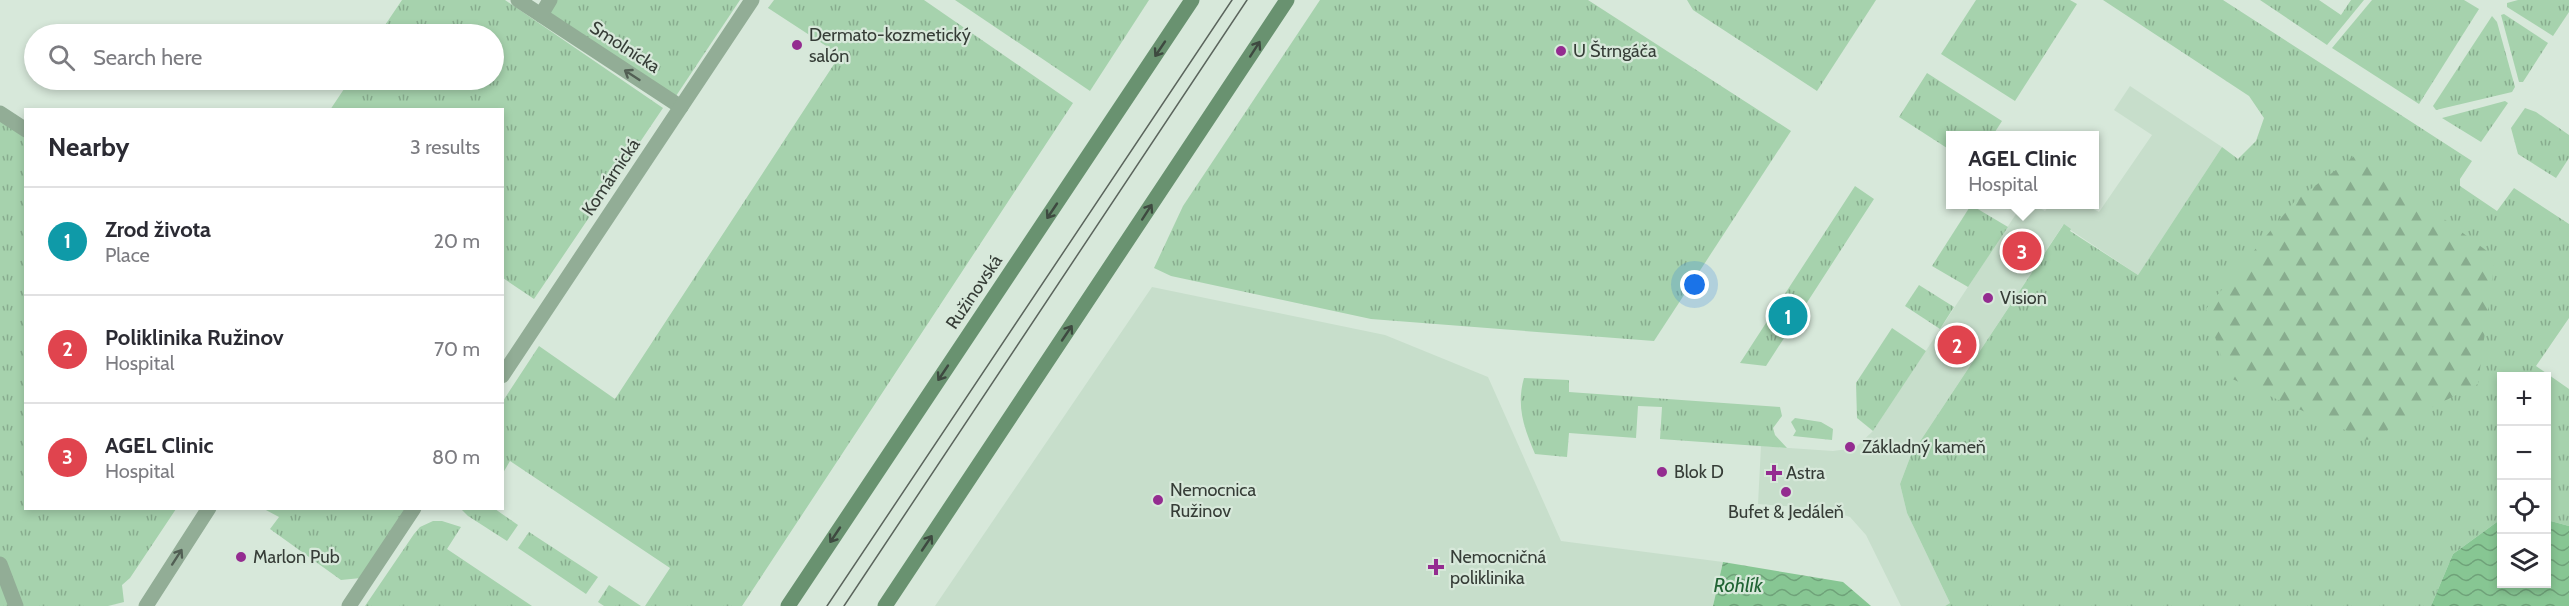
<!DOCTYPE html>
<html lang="en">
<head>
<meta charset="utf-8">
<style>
  body { margin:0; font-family:Cabin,sans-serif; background:#f2f2f3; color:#2b2b33 }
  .controls { position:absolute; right:18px; bottom:18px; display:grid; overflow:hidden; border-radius:0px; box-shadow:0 3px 9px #0003 }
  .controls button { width:54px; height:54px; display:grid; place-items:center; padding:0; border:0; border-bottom:2px solid #e1e1e2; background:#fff; color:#2b2b33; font:30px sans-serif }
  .you { position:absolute; left:1695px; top:285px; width:21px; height:21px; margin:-15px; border:4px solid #fff; border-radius:50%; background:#1a73e8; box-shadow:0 0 0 9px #1a73e833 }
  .badge { display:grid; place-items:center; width:39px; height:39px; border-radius:50%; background:#942c90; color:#fff; font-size:20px; font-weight:700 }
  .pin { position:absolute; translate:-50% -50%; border:3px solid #fff; box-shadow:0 2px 6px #0006 }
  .popup { position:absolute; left:1946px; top:131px; width:153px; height:78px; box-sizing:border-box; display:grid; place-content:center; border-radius:0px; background:#fff; filter:drop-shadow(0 2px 4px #0005); font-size:20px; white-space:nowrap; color:#7c7c81 }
  .popup b { font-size:22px; color:#2b2b33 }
  .popup::after { content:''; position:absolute; left:50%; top:100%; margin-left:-12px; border:12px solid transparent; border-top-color:#fff }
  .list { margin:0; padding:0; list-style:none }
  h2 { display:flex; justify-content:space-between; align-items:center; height:78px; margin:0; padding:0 24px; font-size:26px }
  h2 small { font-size:20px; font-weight:400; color:#7c7c81 }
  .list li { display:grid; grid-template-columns:39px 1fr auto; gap:18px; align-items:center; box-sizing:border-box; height:108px; padding:0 24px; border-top:2px solid #e1e1e2 }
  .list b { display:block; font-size:22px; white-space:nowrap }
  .list p { margin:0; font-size:20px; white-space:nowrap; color:#7c7c81 }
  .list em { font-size:20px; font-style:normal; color:#7c7c81 }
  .icon { flex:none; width:33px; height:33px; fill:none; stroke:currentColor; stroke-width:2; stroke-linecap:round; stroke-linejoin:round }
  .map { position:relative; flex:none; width:2569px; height:606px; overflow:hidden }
  .search { position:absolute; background:#fff; box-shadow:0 3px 9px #0003; left:24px; top:24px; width:480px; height:66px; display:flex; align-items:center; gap:15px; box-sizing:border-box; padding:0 21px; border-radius:33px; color:#7c7c81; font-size:22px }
  .panel { position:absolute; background:#fff; box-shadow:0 3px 9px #0003; left:24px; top:108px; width:480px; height:402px; border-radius:0px }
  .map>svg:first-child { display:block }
</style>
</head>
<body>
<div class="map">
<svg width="2569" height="606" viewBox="0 0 2569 606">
  <defs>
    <pattern id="grass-tufts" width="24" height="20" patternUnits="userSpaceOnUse" patternTransform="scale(1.5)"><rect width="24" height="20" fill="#a6d2ad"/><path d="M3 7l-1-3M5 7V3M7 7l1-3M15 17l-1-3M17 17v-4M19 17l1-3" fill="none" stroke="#88ac8e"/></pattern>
    <pattern id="forest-firs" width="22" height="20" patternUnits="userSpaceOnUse" patternTransform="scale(1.5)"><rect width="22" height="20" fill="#a6d2ad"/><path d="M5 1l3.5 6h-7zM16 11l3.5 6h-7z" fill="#88ac8e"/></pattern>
    <pattern id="water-waves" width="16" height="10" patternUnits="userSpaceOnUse" patternTransform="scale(1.5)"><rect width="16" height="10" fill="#87c693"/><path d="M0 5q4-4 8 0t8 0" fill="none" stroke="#6fa279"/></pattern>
  </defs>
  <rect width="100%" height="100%" fill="#d7e8da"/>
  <g fill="#c7decb">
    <polygon points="2130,86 2222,147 2138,275 2063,225 1911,455 1900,484 1907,513 1950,603 1945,606 1901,606 1866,535 1850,517 1825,509 1758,504 1761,446 1833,451 1855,448 1873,431 2022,205 2034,205 2045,211 2050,205 2086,205 2099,212 2152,135 2114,110"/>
    <polygon points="1152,287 1385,335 1488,377 1561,541 1723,562 1713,606 935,606"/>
  </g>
  <g fill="url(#grass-tufts)">
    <polygon points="402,0 505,0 663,108 534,299 503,278 502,110 330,110 350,80 494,80 494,34 379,34"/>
    <polygon points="557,0 740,0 676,96 548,13"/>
    <polygon points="774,0 924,0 1073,103 742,606 645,606 670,568 510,461 503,473 503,401 539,346 615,399 840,55 768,8"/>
    <polygon points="955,0 1149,0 1090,91"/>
    <polygon points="1320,0 1588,0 1791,131 1654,341 1371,319 1171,276 1154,268 1183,206"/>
    <polygon points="1687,0 1876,0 1817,91 1693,10"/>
    <polygon points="1976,0 2070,0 2077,4 2015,101 1941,54"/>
    <polygon points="2103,0 2223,0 2472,161 2460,179 2460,186 2497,211 2514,188 2569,224 2569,318 2536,366 2569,389 2569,526 2547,520 2546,376 2502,376 2501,519 2453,554 2431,606 1945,606 1950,603 1907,513 1900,484 1911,455 2064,224 2071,229 2070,231 2138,275 2222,147 2238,159 2256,141 2264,118 2249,96"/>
    <polygon points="2260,0 2319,0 2341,15 2351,0 2364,0 2327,45"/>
    <polygon points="2372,0 2464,0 2479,9 2419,104 2332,48"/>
    <polygon points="2518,0 2569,0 2569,12 2553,36 2507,7 2507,3"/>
    <polygon points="2504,14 2548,43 2523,82 2519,82 2501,15"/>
    <polygon points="2492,16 2497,22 2515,87 2512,92 2436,110 2433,106"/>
    <polygon points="1927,73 2002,121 1993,135 1950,136 1950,150 1899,117"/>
    <polygon points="2505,101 2508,103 2481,142 2442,118"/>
    <polygon points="2525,108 2536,112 2569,135 2569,158 2556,178 2518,154 2511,128"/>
    <polygon points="0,119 25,136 26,508 176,509 130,578 122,585 124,602 108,606 0,606"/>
    <polygon points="1855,186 1874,199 1859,222 1766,366 1740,363"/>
    <polygon points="1971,205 2008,227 1968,287 1932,266"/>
    <polygon points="1919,285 1954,307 1940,329 1905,306"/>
    <polygon points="1892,328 1926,351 1873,431 1857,418 1856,383"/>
    <path d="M1524 378 1569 380V392L1780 407 1782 416 1773 428 1775 435 1787 448 1660 439 1662 407 1638 406 1636 438 1569 433 1567 457 1535 454C1524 428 1516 406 1524 378Z"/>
    <polygon points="1795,418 1821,422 1833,429 1832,440 1793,436 1796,431 1791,422"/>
    <polygon points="264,509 408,509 361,578 341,580 270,529 279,517"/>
    <polygon points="461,509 495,509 518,525 507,541 468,516"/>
    <polygon points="433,521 442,521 461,527 447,549 532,606 365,606 414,534 420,527"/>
    <polygon points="529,532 598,577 586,594 518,548"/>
    <polygon points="609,585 641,606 604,606 598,602"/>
  </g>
  <polygon fill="url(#forest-firs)" points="2357,154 2495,257 2478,384 2367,440 2228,377 2206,309 2295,201"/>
  <g fill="url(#water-waves)">
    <polygon points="2501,519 2502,584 2546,584 2547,520 2569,526 2569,606 2431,606 2453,554"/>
    <polygon points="1723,562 1843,582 1871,606 1713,606"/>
  </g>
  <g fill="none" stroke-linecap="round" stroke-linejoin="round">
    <g stroke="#92ad96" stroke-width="15">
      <polyline points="518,0 681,107"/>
      <polyline points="541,15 550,0"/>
      <polyline points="0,113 26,130"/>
      <polyline points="502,376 752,0"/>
      <polyline points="0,564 16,606"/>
      <polyline points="146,606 209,508"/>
      <polyline points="349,606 414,508"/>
    </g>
    <g stroke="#699270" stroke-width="15">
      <polyline points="788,606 1192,0"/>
      <polyline points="885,606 1287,0"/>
    </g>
    <g stroke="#5b655d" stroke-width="1.5">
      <polyline points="827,606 1232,0"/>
      <polyline points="844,606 1247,0"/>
    </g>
  </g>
  <defs><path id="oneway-shaft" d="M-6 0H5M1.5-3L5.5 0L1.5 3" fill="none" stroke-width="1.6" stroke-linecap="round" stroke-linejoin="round" transform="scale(1.5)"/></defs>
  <g stroke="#3e4a40">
    <use href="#oneway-shaft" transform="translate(1160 49) rotate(124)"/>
    <use href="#oneway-shaft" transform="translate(1255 49) rotate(-57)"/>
    <use href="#oneway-shaft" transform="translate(1052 211) rotate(124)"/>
    <use href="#oneway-shaft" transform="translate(1147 212) rotate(-57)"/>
    <use href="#oneway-shaft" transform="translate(1067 333) rotate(-56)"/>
    <use href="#oneway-shaft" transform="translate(943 373) rotate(124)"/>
    <use href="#oneway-shaft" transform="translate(835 535) rotate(124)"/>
    <use href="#oneway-shaft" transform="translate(927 543) rotate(-56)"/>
  </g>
  <g stroke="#525f54">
    <use href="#oneway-shaft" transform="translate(632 75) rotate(-147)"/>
    <use href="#oneway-shaft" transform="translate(177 557) rotate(-57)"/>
  </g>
  <g fill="#942c90" stroke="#d7e8da" stroke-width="2">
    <circle cx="797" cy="45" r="6"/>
    <circle cx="1561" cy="51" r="6"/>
    <circle cx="1988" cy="298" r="6"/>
    <circle cx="1850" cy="447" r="6"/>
    <circle cx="1662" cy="472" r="6"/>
    <path d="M1771 464h6v6h6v6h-6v6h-6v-6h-6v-6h6z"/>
    <circle cx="1786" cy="492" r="6"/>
    <circle cx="1158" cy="500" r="6"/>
    <circle cx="241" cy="557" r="6"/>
    <path d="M1433 558h6v6h6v6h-6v6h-6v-6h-6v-6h6z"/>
  </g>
  <g text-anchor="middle" stroke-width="4.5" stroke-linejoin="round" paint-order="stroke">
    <g font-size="18" fill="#363d37" stroke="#d7e8da" text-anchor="start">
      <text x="809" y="41">Dermato-kozmetický<tspan x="809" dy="21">salón</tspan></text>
      <text x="1573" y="57">U Štrngáča</text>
      <text x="2000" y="304">Vision</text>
      <text x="1862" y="453">Základný kameň</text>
      <text x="1674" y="478">Blok D</text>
      <text x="1786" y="479">Astra</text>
      <text x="1170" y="496">Nemocnica<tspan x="1170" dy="21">Ružinov</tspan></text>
      <text x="1786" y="518" text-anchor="middle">Bufet &amp; Jedáleň</text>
      <text x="253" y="563">Marlon Pub</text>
      <text x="1450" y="563">Nemocničná<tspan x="1450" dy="21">poliklinika</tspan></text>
    </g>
    <g font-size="18" fill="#363d37" stroke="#d7e8da">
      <text transform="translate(625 47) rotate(33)" y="6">Smolnícka</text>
      <text transform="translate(611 177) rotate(-56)" y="6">Komárnická</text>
      <text transform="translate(974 292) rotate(-56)" y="6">Ružinovská</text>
    </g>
    <g font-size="20" font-style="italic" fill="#206333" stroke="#d7e8da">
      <text x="1738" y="592">Rohlík</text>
    </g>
  </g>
</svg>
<div class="controls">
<button>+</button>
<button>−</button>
<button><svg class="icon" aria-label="locate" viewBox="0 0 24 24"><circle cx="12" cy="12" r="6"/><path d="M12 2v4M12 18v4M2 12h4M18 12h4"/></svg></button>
<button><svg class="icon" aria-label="layers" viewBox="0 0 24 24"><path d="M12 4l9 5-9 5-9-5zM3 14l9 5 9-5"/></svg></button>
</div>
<div class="you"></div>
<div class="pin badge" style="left:1788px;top:316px;background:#0f9aa8">1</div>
<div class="pin badge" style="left:1957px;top:345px;background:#e0444e">2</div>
<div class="pin badge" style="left:2022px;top:251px;background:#e0444e">3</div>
<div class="popup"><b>AGEL Clinic</b>Hospital</div>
<div class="search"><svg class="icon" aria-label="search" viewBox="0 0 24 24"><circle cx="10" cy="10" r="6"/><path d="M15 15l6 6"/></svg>Search here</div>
<section class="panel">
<h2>Nearby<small>3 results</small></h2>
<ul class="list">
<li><span class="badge" style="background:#0f9aa8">1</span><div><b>Zrod života</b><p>Place</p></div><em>20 m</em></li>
<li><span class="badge" style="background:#e0444e">2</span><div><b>Poliklinika Ružinov</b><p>Hospital</p></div><em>70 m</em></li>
<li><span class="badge" style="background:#e0444e">3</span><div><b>AGEL Clinic</b><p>Hospital</p></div><em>80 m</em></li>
</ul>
</section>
</div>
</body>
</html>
